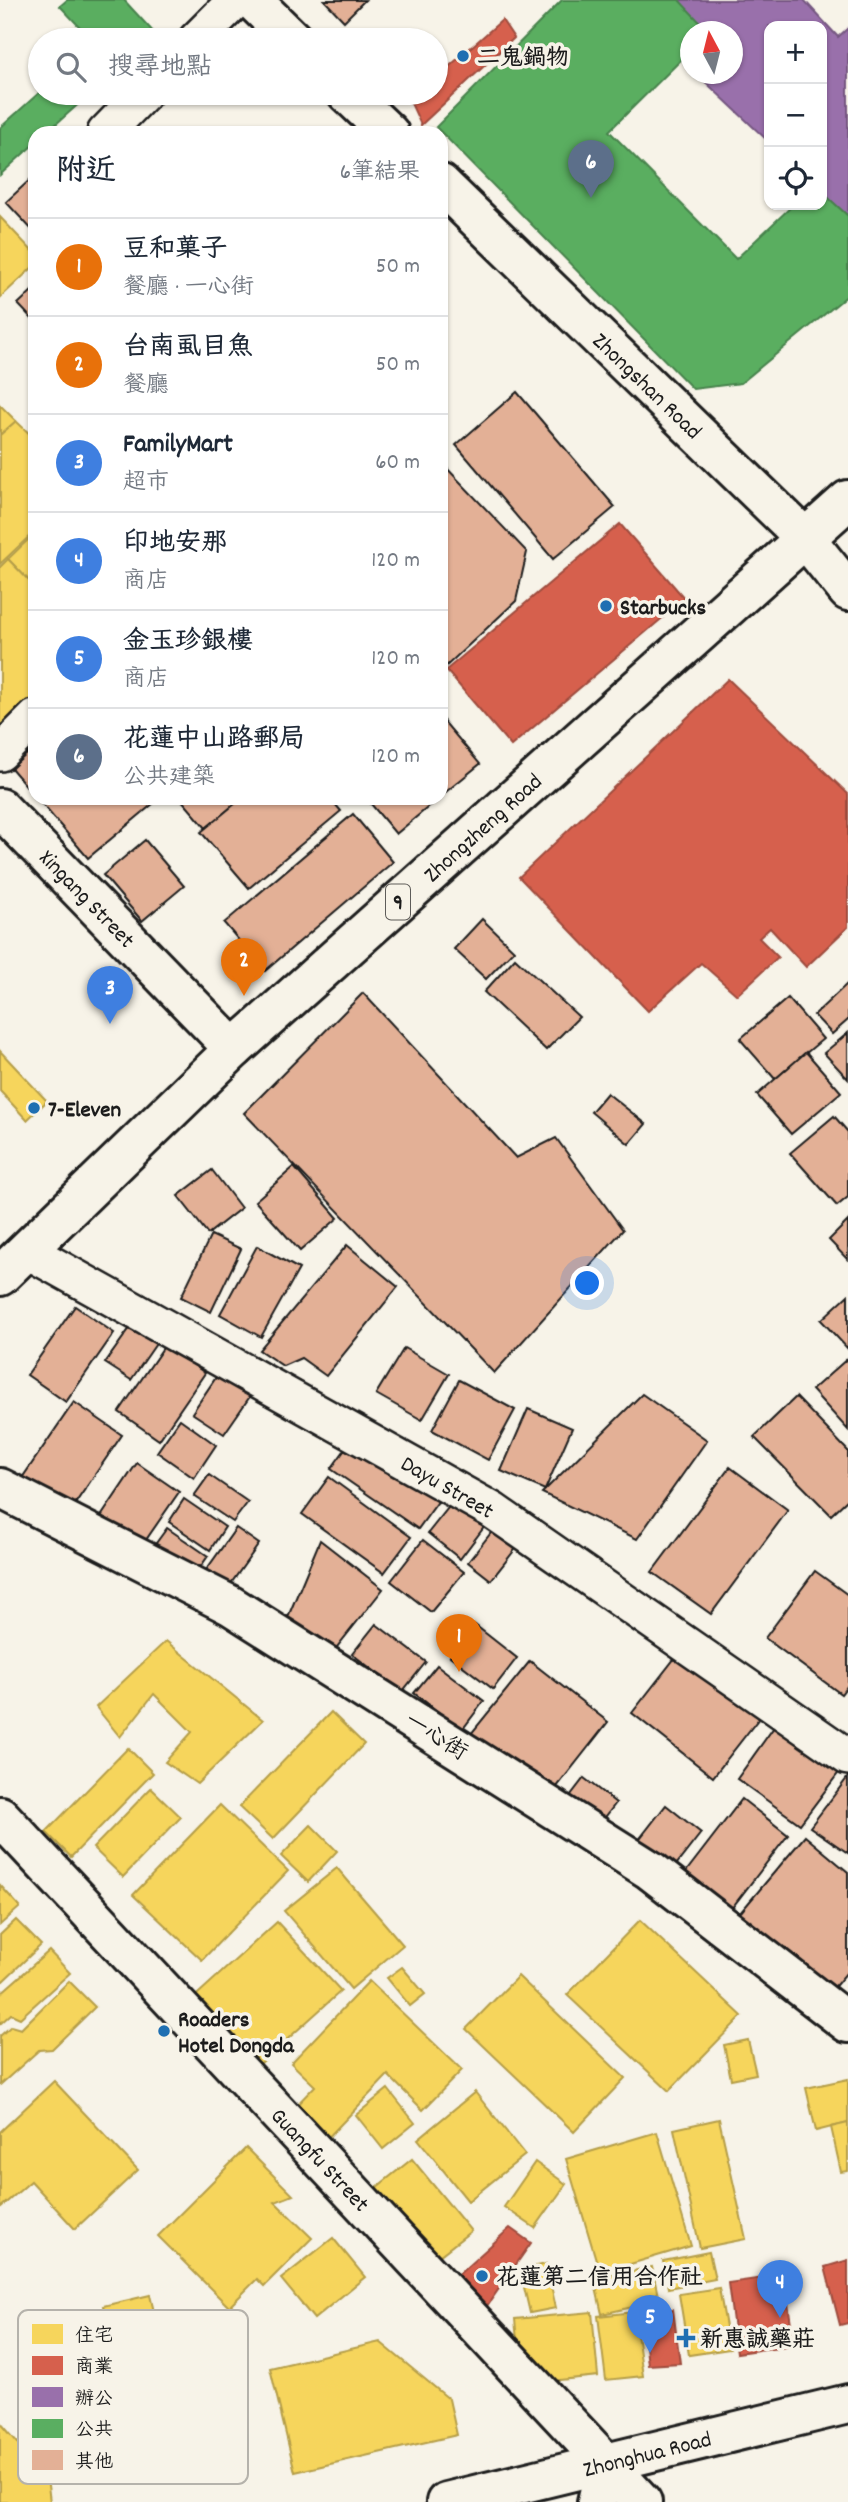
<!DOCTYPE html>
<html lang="zh-TW">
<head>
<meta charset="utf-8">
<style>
  body { margin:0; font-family:Dekko,"LXGW WenKai TC",sans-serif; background:#f6f6f7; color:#1f2937 }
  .controls { position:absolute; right:21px; top:21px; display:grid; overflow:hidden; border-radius:14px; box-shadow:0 2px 5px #0004 }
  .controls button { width:63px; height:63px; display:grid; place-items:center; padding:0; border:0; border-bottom:2px solid #e0e1e3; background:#fff; color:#1f2937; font:35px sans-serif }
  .compass { position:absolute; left:680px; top:21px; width:63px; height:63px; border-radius:50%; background:#fff; box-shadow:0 2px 5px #0004; rotate:353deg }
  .you { position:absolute; left:588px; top:1284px; width:24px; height:24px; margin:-18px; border:5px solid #fff; border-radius:50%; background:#1a73e8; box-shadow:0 0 0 10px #1a73e833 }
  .badge { display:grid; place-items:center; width:46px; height:46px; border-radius:50%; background:#db2777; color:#fff; font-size:23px; font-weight:700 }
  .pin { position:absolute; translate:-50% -58px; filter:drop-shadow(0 2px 4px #0008) }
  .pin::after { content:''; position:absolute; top:37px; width:24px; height:21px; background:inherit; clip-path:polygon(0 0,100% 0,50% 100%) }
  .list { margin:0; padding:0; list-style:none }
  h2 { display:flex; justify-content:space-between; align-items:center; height:91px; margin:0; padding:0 28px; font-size:30px }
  h2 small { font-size:23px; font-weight:400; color:#747a83 }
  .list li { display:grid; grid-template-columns:46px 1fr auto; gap:21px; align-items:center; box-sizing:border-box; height:98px; padding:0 28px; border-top:2px solid #e0e1e3 }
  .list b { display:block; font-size:26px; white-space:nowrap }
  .list p { margin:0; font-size:23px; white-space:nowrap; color:#747a83 }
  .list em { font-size:23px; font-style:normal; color:#747a83 }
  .icon { flex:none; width:38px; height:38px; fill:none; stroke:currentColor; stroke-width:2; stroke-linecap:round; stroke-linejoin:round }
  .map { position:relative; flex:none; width:848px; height:2502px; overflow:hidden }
  .search { position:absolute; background:#fff; box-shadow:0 2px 5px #0004; left:28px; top:28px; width:420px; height:77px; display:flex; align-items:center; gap:18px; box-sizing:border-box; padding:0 24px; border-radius:38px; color:#747a83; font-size:26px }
  .panel { position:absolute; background:#fff; box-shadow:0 2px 5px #0004; left:28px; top:126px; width:420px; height:679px; border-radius:21px }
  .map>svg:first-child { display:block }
</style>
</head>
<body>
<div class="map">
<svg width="848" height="2502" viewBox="0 0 848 2502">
  <rect width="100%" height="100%" fill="#f7f3e8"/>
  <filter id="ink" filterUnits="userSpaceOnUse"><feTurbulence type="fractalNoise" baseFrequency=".0143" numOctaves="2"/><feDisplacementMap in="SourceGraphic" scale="14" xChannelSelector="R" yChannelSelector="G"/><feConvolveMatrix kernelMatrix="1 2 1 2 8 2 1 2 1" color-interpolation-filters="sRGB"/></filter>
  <g filter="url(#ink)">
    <g fill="#f6d55c" stroke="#b59e49" stroke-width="2">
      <polygon points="0,217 35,254 35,265 0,298"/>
      <polygon points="0,405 16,421 0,435"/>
      <polygon points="16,421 35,439 35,531 0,564 0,435"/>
      <polygon points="35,533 35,587 8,559"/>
      <polygon points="8,559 35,587 35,702 0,735 0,567"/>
      <polygon points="0,1051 47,1101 27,1120 0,1091"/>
      <polygon points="166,1641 263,1720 197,1784 165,1762 192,1732 154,1694 120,1737 96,1707"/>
      <polygon points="331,1712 364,1744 273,1839 239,1807"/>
      <polygon points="128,1748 153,1773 71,1857 46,1832"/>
      <polygon points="151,1788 181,1817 123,1877 93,1848"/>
      <polygon points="220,1805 288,1871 202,1960 133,1895"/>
      <polygon points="311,1825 337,1851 308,1882 281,1856"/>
      <polygon points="337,1868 403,1945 351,1989 284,1911"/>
      <polygon points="0,1885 20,1907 0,1925"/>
      <polygon points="16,1920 41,1945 3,1981 0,1980 0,1935"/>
      <polygon points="640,1920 742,2016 669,2091 567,1995"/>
      <polygon points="277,1922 341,1991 252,2071 189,2002"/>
      <polygon points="49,1951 70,1973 20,2018 11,2014 0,2024 0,1994"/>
      <polygon points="402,1967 425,1994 410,2006 387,1978"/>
      <polygon points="518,1976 625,2078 574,2132 466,2029"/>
      <polygon points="69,1981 95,2007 52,2049 39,2050 0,2085 0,2036 11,2026 21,2029"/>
      <polygon points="369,1981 462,2070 423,2110 388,2075 320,2146 287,2115 315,2086 291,2063"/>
      <polygon points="748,2040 756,2074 731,2079 724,2045"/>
      <polygon points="848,2079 848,2123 816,2131 806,2088"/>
      <polygon points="54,2081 138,2170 75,2229 31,2181 0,2208 0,2132"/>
      <polygon points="388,2089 415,2123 383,2149 356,2115"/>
      <polygon points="475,2092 525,2155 468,2201 418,2139"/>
      <polygon points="719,2119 746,2239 700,2248 674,2129"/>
      <polygon points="848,2123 848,2171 841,2172 831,2127"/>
      <polygon points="657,2132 691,2246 600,2273 566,2159"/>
      <polygon points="246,2148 293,2195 275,2202 312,2238 264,2286 257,2279 229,2307 158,2236"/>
      <polygon points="412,2159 471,2231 430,2263 372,2191"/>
      <polygon points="535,2162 566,2184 535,2228 504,2207"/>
      <polygon points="333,2238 365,2277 314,2319 281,2279"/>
      <polygon points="709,2252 715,2279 668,2288 663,2261"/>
      <polygon points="546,2264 556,2308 530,2313 520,2270"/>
      <polygon points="652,2267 659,2301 602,2314 594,2279"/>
      <polygon points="719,2288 730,2349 689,2355 679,2294"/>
      <polygon points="150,2295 173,2391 96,2408 80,2336 109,2329 103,2306"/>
      <polygon points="592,2312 598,2376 521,2384 515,2319"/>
      <polygon points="634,2312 643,2376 606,2380 598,2316"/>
      <polygon points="380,2342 449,2399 457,2435 295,2472 270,2368"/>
      <polygon points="0,2422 47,2477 50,2502 0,2502"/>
    </g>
    <g fill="#d6604d" stroke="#9e4c3e" stroke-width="2">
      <polygon points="502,20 514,38 421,125 410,101 419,93 436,93 436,78"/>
      <polygon points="620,524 685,599 511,746 446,670"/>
      <polygon points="728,679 848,794 848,927 806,967 770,928 759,938 778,957 737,995 701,963 648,1011 519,877"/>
      <polygon points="510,2228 531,2243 484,2310 448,2284"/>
      <polygon points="848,2260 848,2323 840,2325 825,2267"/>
      <polygon points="784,2275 794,2345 737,2353 728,2283"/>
      <polygon points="673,2309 680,2363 648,2365 642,2312"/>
    </g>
    <polygon fill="#9970ab" stroke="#745780" stroke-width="2" points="677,0 804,0 838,37 848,28 848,216 822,192 822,26 769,26 769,142 697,74 732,74 732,32 709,32"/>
    <g fill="#5aae61" stroke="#47824c" stroke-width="2">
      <polygon points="67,0 124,0 156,35 150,40 92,40 60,6"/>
      <polygon points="562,0 679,0 709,32 690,32 690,51 609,131 736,259 793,205 822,205 822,192 848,216 848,295 741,383 693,389 436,127"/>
      <polygon points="40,92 91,93 46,133 35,133 35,143 0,175 0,128"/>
    </g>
    <g fill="#e3b096" stroke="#1c1c1c" stroke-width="2">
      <polygon points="324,0 365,0 344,21"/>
      <polygon points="35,175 35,233 6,202"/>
      <polygon points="35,288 35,322 18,304"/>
      <polygon points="517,392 615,507 553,559 456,445"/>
      <polygon points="441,462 527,552 516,601 441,671"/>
      <polygon points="441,718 480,764 441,796"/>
      <polygon points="35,747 35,796 11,768"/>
      <polygon points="37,798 160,798 88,858"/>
      <polygon points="180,798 242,798 206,828"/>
      <polygon points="242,798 330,798 341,811 249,888 201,832"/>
      <polygon points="366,798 439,798 396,834"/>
      <polygon points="353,814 393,862 265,971 224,923"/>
      <polygon points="145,840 184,886 142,921 103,875"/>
      <polygon points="482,919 514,950 486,979 454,949"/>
      <polygon points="515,958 579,1017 546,1050 484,992"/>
      <polygon points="848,983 848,1020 832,1034 814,1015"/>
      <polygon points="363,993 516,1158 556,1138 623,1230 494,1373 244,1113"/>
      <polygon points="788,998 823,1039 775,1079 740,1039"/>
      <polygon points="848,1033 848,1079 824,1053"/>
      <polygon points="806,1052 841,1092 791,1134 757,1095"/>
      <polygon points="607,1093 646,1124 629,1144 591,1112"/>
      <polygon points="834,1116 848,1132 848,1197 837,1206 790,1153"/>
      <polygon points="294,1167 338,1218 300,1251 255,1201"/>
      <polygon points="212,1170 241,1208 208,1234 178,1196"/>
      <polygon points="848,1221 848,1260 829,1240"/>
      <polygon points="211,1235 241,1249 211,1312 181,1297"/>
      <polygon points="347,1245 398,1287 326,1376 301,1358 283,1366 259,1350"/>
      <polygon points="257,1246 299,1269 261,1337 220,1314"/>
      <polygon points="848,1295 848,1349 821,1320"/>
      <polygon points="75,1306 114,1333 66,1402 27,1375"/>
      <polygon points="135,1321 160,1338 131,1380 105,1363"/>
      <polygon points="165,1345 205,1373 159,1440 119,1412"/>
      <polygon points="404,1348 449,1374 422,1420 376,1394"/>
      <polygon points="848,1358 848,1430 812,1390"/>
      <polygon points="219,1373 251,1395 224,1434 192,1413"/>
      <polygon points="459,1380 515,1410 488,1460 432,1430"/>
      <polygon points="642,1394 707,1440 637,1539 542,1493"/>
      <polygon points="796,1397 848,1451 848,1499 831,1515 754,1437"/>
      <polygon points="74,1402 122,1435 68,1514 20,1481"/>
      <polygon points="528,1409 572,1428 545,1490 501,1471"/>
      <polygon points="180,1419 216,1445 194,1478 157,1452"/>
      <polygon points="354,1437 442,1496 418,1529 331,1469"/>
      <polygon points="137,1463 179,1492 139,1550 98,1521"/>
      <polygon points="730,1467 788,1510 711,1614 652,1572"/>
      <polygon points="209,1475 248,1502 233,1522 194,1496"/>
      <polygon points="329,1477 411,1537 384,1573 302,1514"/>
      <polygon points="456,1498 488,1522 460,1559 428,1533"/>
      <polygon points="184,1499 225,1527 210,1550 169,1522"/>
      <polygon points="498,1524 521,1542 491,1580 468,1562"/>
      <polygon points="167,1528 208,1556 192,1579 151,1550"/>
      <polygon points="236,1528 259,1544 222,1596 199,1580"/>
      <polygon points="320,1540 383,1589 329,1657 285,1624"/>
      <polygon points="423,1540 464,1572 431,1612 391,1581"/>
      <polygon points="815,1571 848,1595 848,1685 841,1694 765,1638"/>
      <polygon points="376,1624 426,1662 402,1692 352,1654"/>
      <polygon points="475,1625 517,1658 493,1689 450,1656"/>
      <polygon points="682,1649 763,1713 713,1777 632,1713"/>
      <polygon points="530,1661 608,1722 549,1797 470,1735"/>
      <polygon points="437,1665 484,1701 462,1730 414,1693"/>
      <polygon points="779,1720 843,1767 800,1824 737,1779"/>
      <polygon points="848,1777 848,1853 810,1827"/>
      <polygon points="584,1778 616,1803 599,1825 567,1800"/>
      <polygon points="742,1799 788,1835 731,1909 685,1873"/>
      <polygon points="666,1805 701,1833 669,1874 634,1846"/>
      <polygon points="805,1836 848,1872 848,1971 831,1991 740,1913"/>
    </g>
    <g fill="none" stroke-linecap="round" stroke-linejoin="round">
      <g stroke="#1c1c1c" stroke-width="40">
        <g id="service">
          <polyline points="196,40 236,0"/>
          <polyline points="105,133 144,93"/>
          <polyline points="0,753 35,718"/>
          <polyline points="26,1250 492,1510 848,1757"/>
        </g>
      </g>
      <g stroke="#1c1c1c" stroke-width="44">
        <g id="minor">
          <polyline points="0,808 234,1049"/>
          <polyline points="0,1488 230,1605 650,1870 848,2023"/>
          <polyline points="0,1816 642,2502"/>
          <polyline points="597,2502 606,2463"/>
        </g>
      </g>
      <g stroke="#1c1c1c" stroke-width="44">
        <g id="tertiary">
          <polyline points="252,0 293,40"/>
          <polyline points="347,93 389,133"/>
          <polyline points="441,184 806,539 848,591"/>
          <polyline points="446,2502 848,2404"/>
        </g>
      </g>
      <g stroke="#1c1c1c" stroke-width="44">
        <polyline id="primary" points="0,1276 234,1049 848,500"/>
      </g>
      <use href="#service" stroke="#f7f3e8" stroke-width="35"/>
      <use href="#minor" stroke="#f7f3e8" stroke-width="38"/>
      <use href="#tertiary" stroke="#f7f3e8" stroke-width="38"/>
      <use href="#primary" stroke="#f7f3e8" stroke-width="38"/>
    </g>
  </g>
  <g fill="#1f6fb2" stroke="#f7f3e8" stroke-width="2.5">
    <circle cx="463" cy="56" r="7"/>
    <circle cx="606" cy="606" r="7"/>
    <circle cx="34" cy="1108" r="7"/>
    <circle cx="164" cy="2031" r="7"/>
    <circle cx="482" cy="2276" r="7"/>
    <path d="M682.5 2327.5h7v7h7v7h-7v7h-7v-7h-7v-7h7z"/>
  </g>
  <g text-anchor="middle" stroke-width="7" stroke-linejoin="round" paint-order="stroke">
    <rect fill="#f7f3e8" stroke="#5e5c59" stroke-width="2" x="386" y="884.5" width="24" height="35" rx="5"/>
    <g font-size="21" font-weight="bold" fill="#1c1c1c">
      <text x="398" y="909">9</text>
    </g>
    <g font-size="23" font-weight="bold" fill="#1c1c1c" stroke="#f7f3e8" text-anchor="start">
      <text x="477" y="64">二鬼鍋物</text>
      <text x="620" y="614">Starbucks</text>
      <text x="48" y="1116">7-Eleven</text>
      <text x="178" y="2026">Roaders<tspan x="178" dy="26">Hotel Dongda</tspan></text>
      <text x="496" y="2284">花蓮第二信用合作社</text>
      <text x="700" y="2346">新惠誠藥莊</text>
    </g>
    <g font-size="23" fill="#1c1c1c" stroke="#f7f3e8">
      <text transform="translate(648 385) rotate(44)" y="8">Zhongshan Road</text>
      <text transform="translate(482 827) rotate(-42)" y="8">Zhongzheng Road</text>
      <text transform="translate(88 898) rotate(46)" y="8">Xingang Street</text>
      <text transform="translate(448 1486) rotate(30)" y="8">Dayu Street</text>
      <text transform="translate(437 1735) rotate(32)" y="8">一心街</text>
      <text transform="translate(321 2159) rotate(47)" y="8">Guangfu Street</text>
      <text transform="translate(647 2453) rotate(-14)" y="8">Zhonghua Road</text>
    </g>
  </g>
  <rect x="18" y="2310" width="230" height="174" rx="10" fill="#f7f3e8" stroke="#b5b2ab" stroke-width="2"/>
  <rect x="32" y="2324" width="31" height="20" fill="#f6d55c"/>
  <rect x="32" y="2356" width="31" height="19" fill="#d6604d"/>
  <rect x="32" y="2387" width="31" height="20" fill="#9970ab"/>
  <rect x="32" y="2419" width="31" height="19" fill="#5aae61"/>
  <rect x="32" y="2450" width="31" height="20" fill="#e3b096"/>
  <g font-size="19" fill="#1c1c1c">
    <text x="75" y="2341">住宅</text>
    <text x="75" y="2372">商業</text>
    <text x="75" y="2404">辦公</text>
    <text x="75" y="2435">公共</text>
    <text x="75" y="2467">其他</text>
  </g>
</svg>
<div class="controls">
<button>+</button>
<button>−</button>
<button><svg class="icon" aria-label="locate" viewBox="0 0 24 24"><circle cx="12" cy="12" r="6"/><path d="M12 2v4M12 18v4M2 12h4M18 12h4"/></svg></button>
</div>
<svg class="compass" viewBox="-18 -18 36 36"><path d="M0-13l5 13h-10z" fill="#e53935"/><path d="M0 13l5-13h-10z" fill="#747a83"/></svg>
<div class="you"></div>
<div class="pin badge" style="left:459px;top:1672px;background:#e8710a">1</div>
<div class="pin badge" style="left:244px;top:996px;background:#e8710a">2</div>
<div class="pin badge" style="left:110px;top:1024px;background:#3f7fe0">3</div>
<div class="pin badge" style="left:780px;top:2318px;background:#3f7fe0">4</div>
<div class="pin badge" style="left:650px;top:2353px;background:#3f7fe0">5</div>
<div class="pin badge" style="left:591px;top:198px;background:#5c6f8a">6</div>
<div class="search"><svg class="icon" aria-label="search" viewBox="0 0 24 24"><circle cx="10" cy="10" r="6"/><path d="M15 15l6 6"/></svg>搜尋地點</div>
<section class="panel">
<h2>附近<small>6筆結果</small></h2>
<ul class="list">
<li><span class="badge" style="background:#e8710a">1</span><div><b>豆和菓子</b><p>餐廳 · 一心街</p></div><em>50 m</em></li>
<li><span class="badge" style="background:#e8710a">2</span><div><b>台南虱目魚</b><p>餐廳</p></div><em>50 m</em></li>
<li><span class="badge" style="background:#3f7fe0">3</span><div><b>FamilyMart</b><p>超市</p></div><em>60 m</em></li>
<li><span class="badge" style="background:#3f7fe0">4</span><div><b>印地安那</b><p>商店</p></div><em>120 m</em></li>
<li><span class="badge" style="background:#3f7fe0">5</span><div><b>金玉珍銀樓</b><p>商店</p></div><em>120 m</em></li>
<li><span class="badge" style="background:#5c6f8a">6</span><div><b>花蓮中山路郵局</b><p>公共建築</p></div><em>120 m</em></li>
</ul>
</section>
</div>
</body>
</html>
